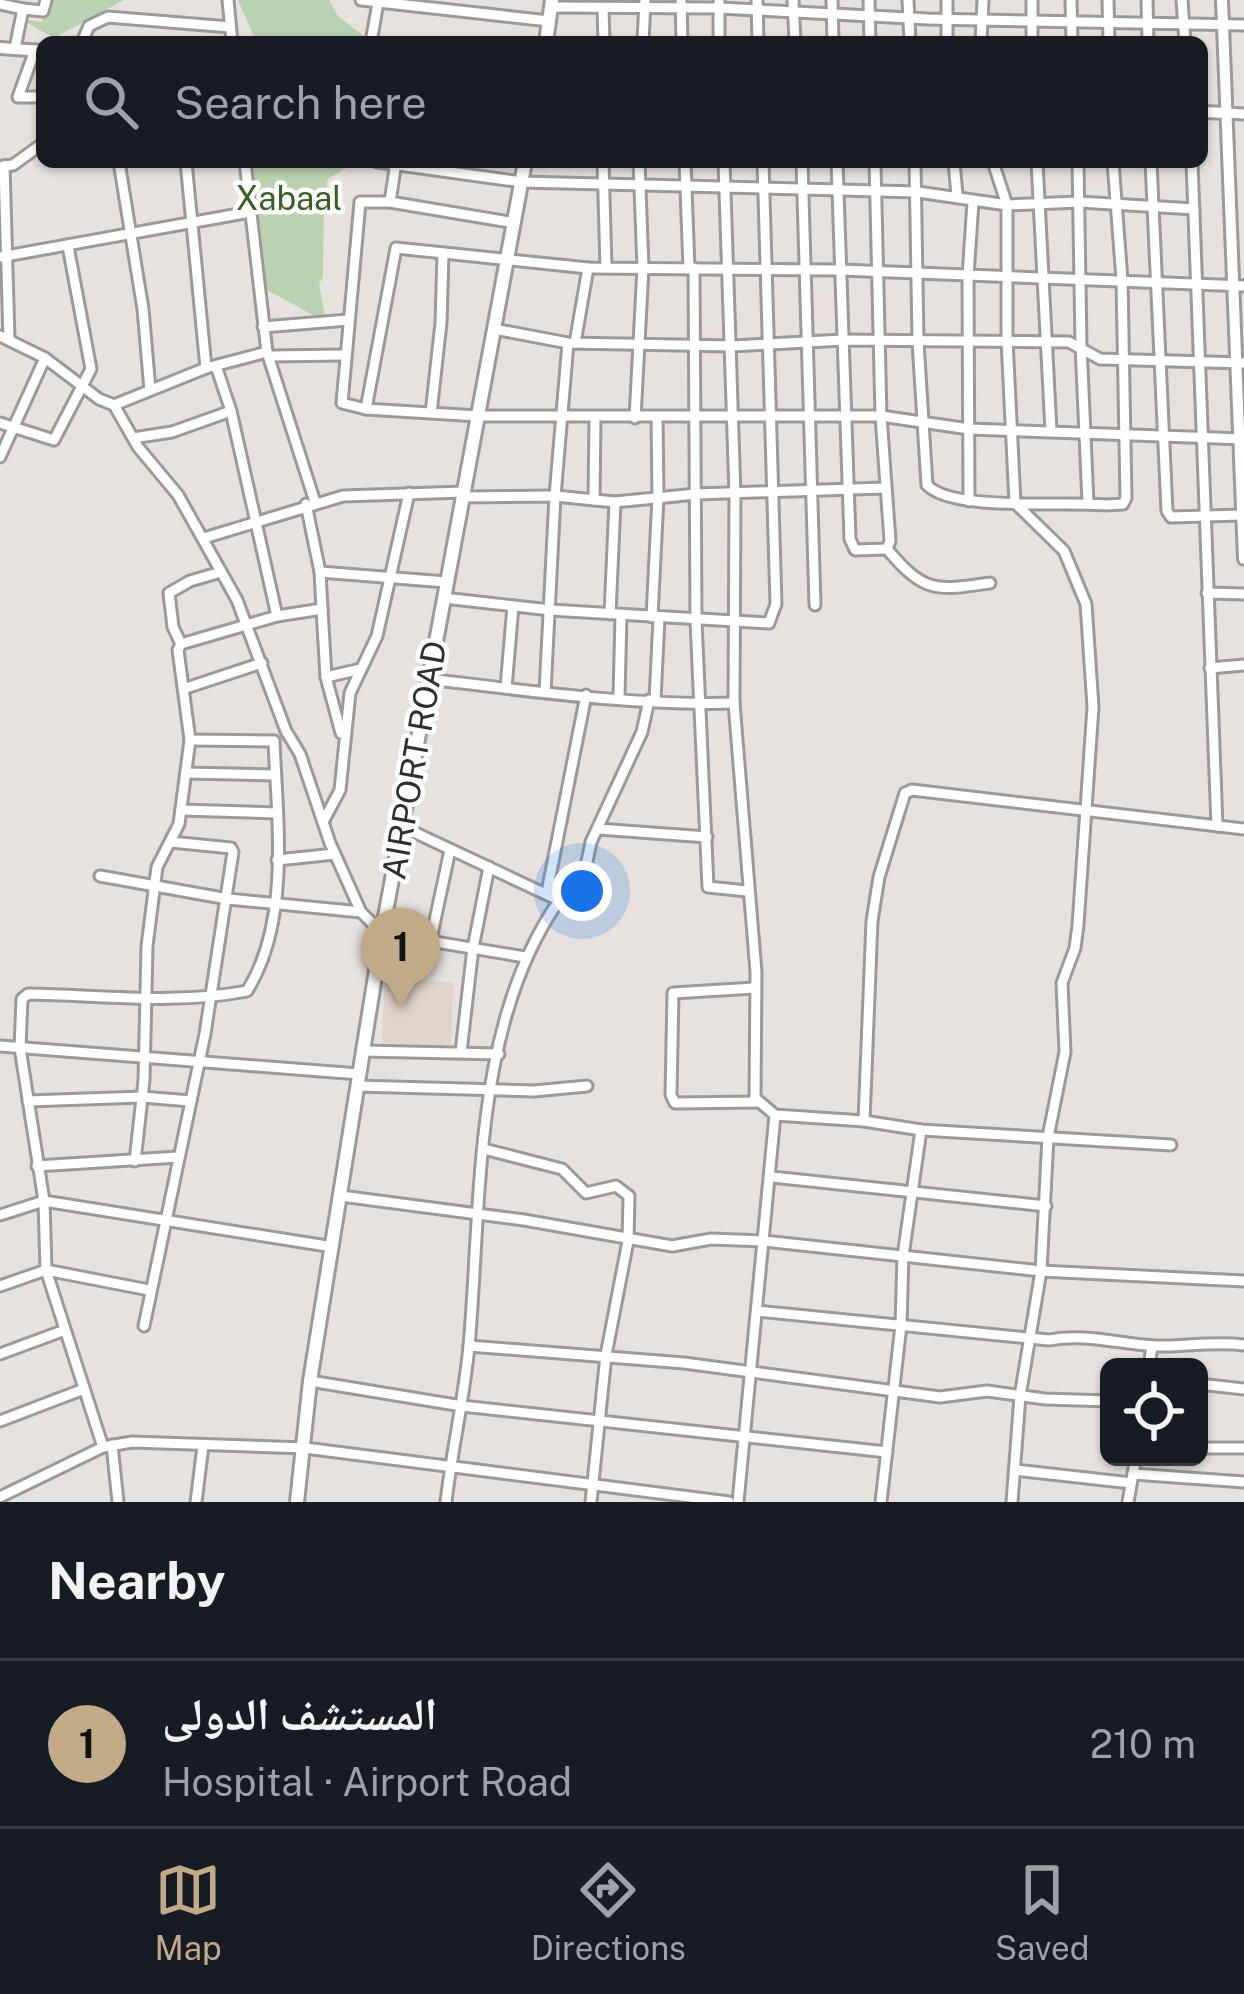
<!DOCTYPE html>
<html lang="en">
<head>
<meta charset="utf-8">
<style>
  body { margin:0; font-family:"Public Sans","Noto Naskh Arabic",sans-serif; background:#20242c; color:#f1f3f6 }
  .controls { position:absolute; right:36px; bottom:36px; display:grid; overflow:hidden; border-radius:18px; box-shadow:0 3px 9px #0004 }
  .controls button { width:108px; height:108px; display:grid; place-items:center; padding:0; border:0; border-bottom:3px solid #363941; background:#171b24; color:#f1f3f6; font:60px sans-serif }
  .you { position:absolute; left:582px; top:891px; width:42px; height:42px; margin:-30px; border:9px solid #fff; border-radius:50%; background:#1a73e8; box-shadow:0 0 0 18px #1a73e833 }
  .badge { display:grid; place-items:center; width:78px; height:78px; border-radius:50%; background:#c1aa87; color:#111; font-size:39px; font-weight:700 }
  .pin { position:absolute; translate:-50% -99px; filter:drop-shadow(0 3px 6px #0008) }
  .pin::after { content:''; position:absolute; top:63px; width:42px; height:36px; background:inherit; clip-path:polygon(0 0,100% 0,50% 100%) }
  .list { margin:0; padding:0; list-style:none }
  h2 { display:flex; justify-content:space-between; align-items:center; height:156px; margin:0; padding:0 48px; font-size:51px }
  h2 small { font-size:39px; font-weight:400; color:#9ea1a6 }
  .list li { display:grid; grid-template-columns:78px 1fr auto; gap:36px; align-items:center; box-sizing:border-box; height:168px; padding:0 48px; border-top:3px solid #363941 }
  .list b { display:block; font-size:45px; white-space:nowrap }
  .list p { margin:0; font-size:39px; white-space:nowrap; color:#9ea1a6 }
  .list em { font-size:39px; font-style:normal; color:#9ea1a6 }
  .icon { flex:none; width:66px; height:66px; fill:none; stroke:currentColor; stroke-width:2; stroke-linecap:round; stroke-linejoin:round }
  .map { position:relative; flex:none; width:1244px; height:1502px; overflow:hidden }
  .search { position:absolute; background:#171b24; box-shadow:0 3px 9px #0004; left:36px; right:36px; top:36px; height:132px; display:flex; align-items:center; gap:30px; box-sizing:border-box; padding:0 42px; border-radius:18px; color:#9ea1a6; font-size:45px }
  .sheet { height:324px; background:#171b24 }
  nav { display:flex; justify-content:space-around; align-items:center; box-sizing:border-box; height:168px; border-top:3px solid #363941; background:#171b24; font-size:33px; color:#9ea1a6 }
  nav a { display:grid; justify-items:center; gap:6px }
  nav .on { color:#c1aa87 }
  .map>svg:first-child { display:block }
</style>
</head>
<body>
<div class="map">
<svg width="1244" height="1502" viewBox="0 0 1244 1502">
  <rect width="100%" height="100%" fill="#e7e2de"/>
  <polygon fill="#e0d5cc" points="384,980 453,982 451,1049 382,1047"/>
  <g fill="#bad2b1">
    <polygon points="47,0 124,0 54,38 21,19 42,22"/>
    <polygon points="238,0 329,0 338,16 365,37 363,42 256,42"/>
    <polygon points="250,162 355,162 328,179 324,199 323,277 319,284 326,322 263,288"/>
  </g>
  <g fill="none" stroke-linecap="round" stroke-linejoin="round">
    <g stroke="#9e9996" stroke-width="15">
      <g id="minor">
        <polyline points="228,0 232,42"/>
        <polyline points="361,0 549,21"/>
        <polyline points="681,0 682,42"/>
        <polyline points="719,0 719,42"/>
        <polyline points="757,0 758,42"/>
        <polyline points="793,0 795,42"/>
        <polyline points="832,0 833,42"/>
        <polyline points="869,0 870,42"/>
        <polyline points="908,0 910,42"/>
        <polyline points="947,0 947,42"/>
        <polyline points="1032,0 1032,42"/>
        <polyline points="1071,0 1072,42"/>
        <polyline points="1108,0 1109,42"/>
        <polyline points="1147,0 1148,42"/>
        <polyline points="1182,0 1185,42"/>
        <polyline points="0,4 23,9"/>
        <polyline points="551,7 719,8 928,19 1244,25"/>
        <polyline points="603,8 604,42"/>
        <polyline points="82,42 89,26 108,17 230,27"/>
        <polyline points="371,42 378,3"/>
        <polyline points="643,42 645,0"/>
        <polyline points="981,42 983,0"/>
        <polyline points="15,48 23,9 43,11 46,0"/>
        <polyline points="35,50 18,97 42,97"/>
        <polyline points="1227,113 1244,114"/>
        <polyline points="119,162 143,309 150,390"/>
        <polyline points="186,162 206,368"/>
        <polyline points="245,162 267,352 315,502"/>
        <polyline points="377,162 522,182 918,192 1007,205 1079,202 1194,209"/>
        <polyline points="603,162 606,267"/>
        <polyline points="685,162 689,268"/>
        <polyline points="724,162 735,494 734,703 756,972 755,1098 775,1115 864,1121 921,1130 1171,1145"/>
        <polyline points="802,162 815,605"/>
        <polyline points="837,162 850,539 855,550 887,549"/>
        <path d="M875 162 881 416 890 541 887 549C924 593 935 591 990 583"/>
        <path d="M915 162 918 342 927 485C952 512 1066 501 1106 505L1123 504 1126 498 1122 280 1113 162"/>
        <polyline points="954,162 957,195"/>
        <polyline points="993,162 1007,205 1007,340 1015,503 1064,551 1086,604 1093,707 1078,925 1075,948 1062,983 1065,1052 1048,1137 1041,1271 1020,1396 1012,1502"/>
        <polyline points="1037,162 1051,431"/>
        <polyline points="1078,162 1081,345 1088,503"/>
        <polyline points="1151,162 1167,511 1171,517 1241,515"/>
        <polyline points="1192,162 1217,826"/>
        <polyline points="3,166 13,165 42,144"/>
        <polyline points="4,166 9,339"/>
        <polyline points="390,202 396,162"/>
        <polyline points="515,223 390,202 360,202 342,403 366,409 478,416 881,416 969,429 1244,439"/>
        <polyline points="0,257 250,212"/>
        <polyline points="694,268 696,621 708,887 747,891"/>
        <polyline points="263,327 348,320"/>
        <polyline points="494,329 568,343 732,346 843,340 1069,342 1100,359 1244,363"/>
        <polyline points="0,336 45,358 99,399 114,405 138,447 178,495 237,600 286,731 300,754 330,843 361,912 382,933 525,957"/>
        <polyline points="575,343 588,268"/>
        <polyline points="269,356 344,355"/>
        <polyline points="216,366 231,411 277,616"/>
        <polyline points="114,405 206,368 267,352"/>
        <polyline points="366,409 396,248 588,268 841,270 1244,286"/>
        <polyline points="431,413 441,323 443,253"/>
        <polyline points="635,418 643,268 639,162"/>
        <polyline points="0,423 54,440 91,369 68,246"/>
        <polyline points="133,438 172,432 231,411"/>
        <polyline points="0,457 45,358"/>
        <polyline points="463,497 555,496 615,502 696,494 885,488"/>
        <polyline points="594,500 595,417"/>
        <polyline points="969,501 968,276 973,202"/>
        <polyline points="204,538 343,496 464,492"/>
        <polyline points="320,572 446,582"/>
        <polyline points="1207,593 1244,594"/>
        <polyline points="444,598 550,610 769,623 776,604 763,162"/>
        <polyline points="322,609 326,677 341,733"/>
        <polyline points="610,614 615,502"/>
        <polyline points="652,617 658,497 657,419"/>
        <polyline points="181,644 277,616 322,609 320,572 306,504"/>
        <polyline points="1210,668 1244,665"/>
        <polyline points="326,677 361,669"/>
        <path d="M429 679C529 691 633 706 734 703"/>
        <polyline points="186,688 262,663"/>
        <polyline points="506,688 513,606"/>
        <polyline points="545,692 555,496 568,343"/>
        <polyline points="619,697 621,615"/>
        <polyline points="655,700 659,618"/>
        <polyline points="190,740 274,741"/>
        <polyline points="186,773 275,775"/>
        <polyline points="181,810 276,813"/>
        <polyline points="323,822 340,790 350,693 377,636 409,493"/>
        <polyline points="403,827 571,906 578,905 591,842 642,732 649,700"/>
        <polyline points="598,829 707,837"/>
        <polyline points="277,860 335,854"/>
        <polyline points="100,876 228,899 361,912"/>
        <polyline points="547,892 586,695"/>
        <polyline points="425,967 450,850"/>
        <polyline points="754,988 673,993 671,1095 675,1103 759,1102"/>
        <polyline points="0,1046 359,1074"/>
        <polyline points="363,1051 499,1054"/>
        <polyline points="461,1052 473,948 489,867"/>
        <polyline points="357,1086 534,1091 587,1086"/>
        <polyline points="28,1101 142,1097 191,1101"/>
        <polyline points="864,1121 872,921 879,877 905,793 912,790 1244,829"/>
        <polyline points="484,1149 562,1169 586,1193 616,1186 629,1196 628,1241 606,1355 591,1502"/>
        <polyline points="135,1161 144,1080 147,946 157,867 179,824 190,740 178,650 181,644 173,627 169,593 190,581 221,572"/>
        <polyline points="37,1166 178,1157"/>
        <polyline points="772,1177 1046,1206"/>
        <polyline points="341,1196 524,1220 672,1246 711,1239 764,1241 1041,1271 1244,1281"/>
        <polyline points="0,1215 44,1201 333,1247"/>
        <polyline points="0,1286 46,1270 149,1290"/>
        <path d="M757 1311 1049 1340C1086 1333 1119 1344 1156 1346 1186 1347 1214 1341 1244 1345"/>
        <polyline points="144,1326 205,1034 233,852 231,848 171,842"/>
        <polyline points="469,1346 684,1363 940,1397 987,1391 1045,1399 1109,1401"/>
        <polyline points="0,1354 65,1330"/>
        <polyline points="1149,1367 1152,1346"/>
        <polyline points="310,1381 462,1406 887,1452"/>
        <polyline points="1199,1384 1244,1389"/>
        <polyline points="0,1421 84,1389"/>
        <polyline points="112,1445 118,1502"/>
        <path d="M103 1447 46 1270 44 1201 20 1048 22 999 28 994C101 995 175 1005 247 991 291 921 277 820 274 741"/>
        <polyline points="1199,1448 1244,1448"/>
        <polyline points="1015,1470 1131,1483"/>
        <polyline points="1133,1474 1244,1482"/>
        <polyline points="0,1497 103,1447 132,1442 305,1448 729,1502"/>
        <polyline points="196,1502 203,1446"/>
        <path d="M446 1502C452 1450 464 1399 469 1346 482 1200 472 1024 560 899"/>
        <polyline points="738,1502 775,1115"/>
        <polyline points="881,1502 901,1325 903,1256 921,1130"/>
        <polyline points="1128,1502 1136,1457"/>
      </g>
    </g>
    <g stroke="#9e9996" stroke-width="16">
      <g id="tertiary">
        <polyline points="1222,0 1244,559"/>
        <polyline points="0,48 42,51"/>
        <polyline points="1202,112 1227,113"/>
      </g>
    </g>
    <g stroke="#9e9996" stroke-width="18">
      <g id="secondary">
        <polyline points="546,42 552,0"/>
        <polyline points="297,1502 310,1381 382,933 525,162"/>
      </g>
    </g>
    <use href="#minor" stroke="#fff" stroke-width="9"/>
    <use href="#tertiary" stroke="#fff" stroke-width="10"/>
    <use href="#secondary" stroke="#fff" stroke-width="12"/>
  </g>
  <g text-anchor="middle" stroke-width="9" stroke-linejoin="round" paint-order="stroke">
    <g font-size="33" fill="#356023" stroke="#fff">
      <text x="289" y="210">Xabaal</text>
    </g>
    <g font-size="33" fill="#302e2c" stroke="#fff">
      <text transform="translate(414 760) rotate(-80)" y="12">AIRPORT ROAD</text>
    </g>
  </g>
</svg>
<div class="controls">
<button><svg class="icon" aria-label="locate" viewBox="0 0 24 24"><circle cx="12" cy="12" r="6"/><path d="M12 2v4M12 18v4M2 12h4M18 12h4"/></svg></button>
</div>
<div class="you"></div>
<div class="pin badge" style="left:401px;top:1007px">1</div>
<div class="search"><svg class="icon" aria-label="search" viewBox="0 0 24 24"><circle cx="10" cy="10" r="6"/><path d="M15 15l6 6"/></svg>Search here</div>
</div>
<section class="sheet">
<h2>Nearby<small></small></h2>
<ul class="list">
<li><span class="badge">1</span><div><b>المستشف الدولى</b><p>Hospital · Airport Road</p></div><em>210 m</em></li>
</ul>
</section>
<nav>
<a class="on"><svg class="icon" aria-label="map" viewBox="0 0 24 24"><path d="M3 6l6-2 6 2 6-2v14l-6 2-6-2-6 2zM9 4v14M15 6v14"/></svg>Map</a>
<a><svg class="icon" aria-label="directions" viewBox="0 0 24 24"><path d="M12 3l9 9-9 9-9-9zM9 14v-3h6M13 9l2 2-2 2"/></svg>Directions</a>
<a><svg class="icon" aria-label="saved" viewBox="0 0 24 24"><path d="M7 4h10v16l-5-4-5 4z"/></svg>Saved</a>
</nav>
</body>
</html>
